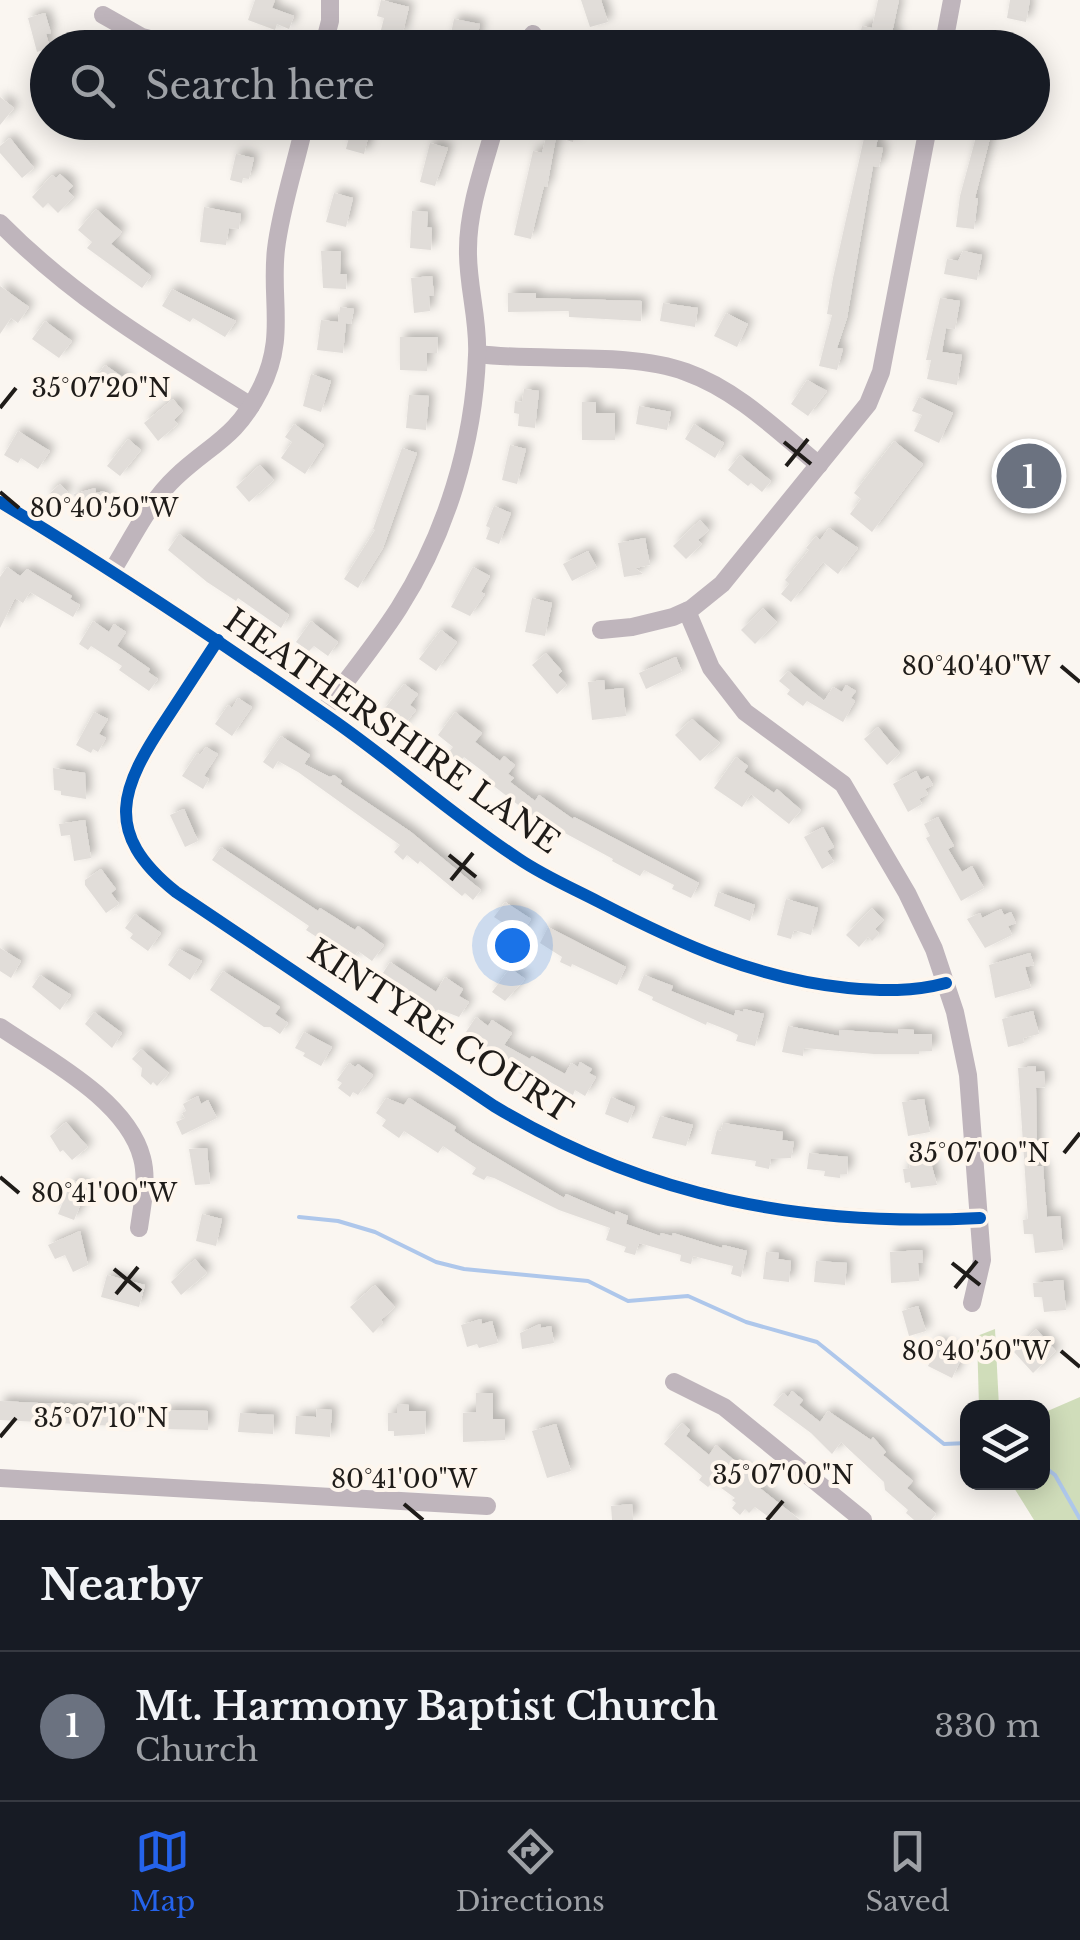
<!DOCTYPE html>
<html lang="en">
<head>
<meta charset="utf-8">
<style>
  body { margin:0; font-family:"Libre Baskerville",serif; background:#242831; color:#f1f3f6 }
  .controls { position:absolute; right:30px; bottom:30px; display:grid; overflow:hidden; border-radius:20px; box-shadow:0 5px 25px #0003 }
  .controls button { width:90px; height:90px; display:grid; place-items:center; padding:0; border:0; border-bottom:2px solid #363941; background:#171b24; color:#f1f3f6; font:50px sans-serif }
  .you { position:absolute; left:512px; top:945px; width:35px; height:35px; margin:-25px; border:8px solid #fff; border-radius:50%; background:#1a73e8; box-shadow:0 0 0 15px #1a73e833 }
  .badge { display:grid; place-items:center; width:65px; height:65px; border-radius:50%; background:#2563eb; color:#fff; font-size:32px; font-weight:700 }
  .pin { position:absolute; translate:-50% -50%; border:5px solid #fff; box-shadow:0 2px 10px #0006 }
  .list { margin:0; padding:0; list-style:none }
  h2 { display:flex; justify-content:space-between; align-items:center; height:130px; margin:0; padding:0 40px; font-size:42px }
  h2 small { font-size:32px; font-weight:400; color:#9ea1a6 }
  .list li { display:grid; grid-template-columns:65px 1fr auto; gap:30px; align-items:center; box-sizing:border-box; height:150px; padding:0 40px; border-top:2px solid #363941 }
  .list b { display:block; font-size:38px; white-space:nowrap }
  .list p { margin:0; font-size:32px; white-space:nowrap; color:#9ea1a6 }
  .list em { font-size:32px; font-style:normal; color:#9ea1a6 }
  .icon { flex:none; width:55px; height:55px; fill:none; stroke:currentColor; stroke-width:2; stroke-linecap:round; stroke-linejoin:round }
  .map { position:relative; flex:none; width:1080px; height:1520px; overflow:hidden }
  .search { position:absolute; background:#171b24; box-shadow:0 5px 25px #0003; left:30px; right:30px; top:30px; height:110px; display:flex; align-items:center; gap:25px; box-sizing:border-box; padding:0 35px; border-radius:55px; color:#9ea1a6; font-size:38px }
  .sheet { height:280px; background:#171b24 }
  nav { display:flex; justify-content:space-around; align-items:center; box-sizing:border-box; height:140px; border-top:2px solid #363941; background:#171b24; font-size:28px; color:#9ea1a6 }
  nav a { display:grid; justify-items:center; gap:5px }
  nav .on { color:#2563eb }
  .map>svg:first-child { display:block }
</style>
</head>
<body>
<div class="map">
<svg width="1080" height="1520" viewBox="0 0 1080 1520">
  <defs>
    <filter id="shadow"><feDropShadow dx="5" dy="-5" stdDeviation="5" flood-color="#0004"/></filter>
  </defs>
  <rect width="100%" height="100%" fill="#faf6f1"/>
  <g fill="#d0ddba">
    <polygon points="995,1329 999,1407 979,1407 977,1336"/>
    <polygon points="1080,1397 1080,1520 1034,1520 1011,1483 1042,1482 1043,1413"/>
  </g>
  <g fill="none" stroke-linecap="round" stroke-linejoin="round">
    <g stroke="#aec7eb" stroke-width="4">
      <polyline points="299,1217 338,1221 375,1232 436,1262 464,1269 588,1281 628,1301 688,1296 746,1322 817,1342 944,1444 968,1443"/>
      <polyline points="1042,1465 1055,1475 1080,1519"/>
    </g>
  </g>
  <g fill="#e1ddd9" filter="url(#shadow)">
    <polygon points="255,0 275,0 272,8 294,16 289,29 277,24 275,30 248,20"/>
    <polygon points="381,0 409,7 402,36 381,30 384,18 377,16"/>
    <polygon points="581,0 601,0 608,22 590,27"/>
    <polygon points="878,0 899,0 892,33 898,34 895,48 857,48 862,26 872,28"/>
    <polygon points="1010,0 1030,0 1026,22 1007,18"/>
    <polygon points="45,13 51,33 46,34 50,48 37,52 28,18"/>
    <polygon points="454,19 480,24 475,48 448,48"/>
    <polygon points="0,97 14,108 0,125"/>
    <polygon points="578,122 573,142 556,137 547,187 544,186 531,239 514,235 533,151 542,153 550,122"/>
    <polygon points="980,122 994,122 975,198 978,198 974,229 956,227 960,196"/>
    <polygon points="866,129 879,132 876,147 883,148 879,167 873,166 847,318 837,348 843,349 837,370 819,366 832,315 827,314 833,278"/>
    <polygon points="351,130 369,134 364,154 346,149"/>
    <polygon points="10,138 34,168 22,178 0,153 0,146"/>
    <polygon points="430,143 448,148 435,186 420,182"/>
    <polygon points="236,154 254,158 249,179 243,178 242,183 230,180"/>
    <polygon points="60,174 73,186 68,191 74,197 58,213 48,203 43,208 32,197 52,175 56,178"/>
    <polygon points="334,193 353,198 346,227 326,222"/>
    <polygon points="204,207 241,214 239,229 229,228 226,245 200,242"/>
    <polygon points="96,209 122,232 111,244 151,276 142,288 87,248 92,242 78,230"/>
    <polygon points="412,211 428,212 427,227 432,228 431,250 410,248"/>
    <polygon points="321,251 341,251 340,274 347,274 346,289 323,288"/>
    <polygon points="963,251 982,255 977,280 944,274 947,259 958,261"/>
    <polygon points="432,276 434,295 429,296 430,311 414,313 411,278"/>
    <polygon points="0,286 29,307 18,323 11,318 0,334"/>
    <polygon points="172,289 236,321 225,337 193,318 190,322 162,306"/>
    <polygon points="508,293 536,293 536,298 642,301 641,321 569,317 569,311 508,312"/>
    <polygon points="940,298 960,301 955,329 946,328 942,352 962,355 957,385 927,379 931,360 926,360"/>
    <polygon points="663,303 698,308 695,327 660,321"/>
    <polygon points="340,307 354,309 351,324 346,323 343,353 317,350 321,320 338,322"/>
    <polygon points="726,313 748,324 737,347 714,336"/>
    <polygon points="45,321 72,341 59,358 32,339"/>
    <polygon points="400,337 438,337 437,353 427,353 427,371 400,370"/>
    <polygon points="105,365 127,380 117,394 102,384 92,382"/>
    <polygon points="311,374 331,381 321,412 303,406"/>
    <polygon points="807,380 827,391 808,416 791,404"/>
    <polygon points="524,389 539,391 535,428 518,426 519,414 514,413 515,401 522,402"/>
    <polygon points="409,395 429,396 426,430 406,428"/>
    <polygon points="919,397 953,413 939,443 914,431 922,415 912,411"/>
    <polygon points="173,399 183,411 174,420 178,424 158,441 144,423"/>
    <polygon points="582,402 596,402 596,413 615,413 615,440 582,440"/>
    <polygon points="639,406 671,412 667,430 636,424"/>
    <polygon points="294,424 324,445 305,474 281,458 292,442 285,437"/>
    <polygon points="694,424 724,443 715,458 685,439"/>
    <polygon points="18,431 50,451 38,469 21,458 18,463 4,455"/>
    <polygon points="128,439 141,450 120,476 107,466"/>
    <polygon points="894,441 923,464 872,532 850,514 861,499 854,493"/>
    <polygon points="510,445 526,449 517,484 502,480"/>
    <polygon points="402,448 417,453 383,548 358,588 344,579 375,530 373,529"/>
    <polygon points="740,455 771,481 762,492 751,483 748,486 728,470"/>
    <polygon points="260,465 274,480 249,502 236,487"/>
    <polygon points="60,484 68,492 55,504 47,496"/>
    <polygon points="95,488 96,493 104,491 107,504 94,507 95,512 84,514 83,510 79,512 74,494"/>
    <polygon points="494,506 511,513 499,544 486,539 490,528 486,526"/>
    <polygon points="700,520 709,530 698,540 702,544 686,559 673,546"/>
    <polygon points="829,528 858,548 838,574 823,562 791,602 781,594 789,584 785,580 809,550 806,548 816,536 820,540"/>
    <polygon points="179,534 289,615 281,628 238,598 236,601 207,582 168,550"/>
    <polygon points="645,538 650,565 635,568 643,574 624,577 618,543"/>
    <polygon points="588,551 597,568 572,581 563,564"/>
    <polygon points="7,567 20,576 27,569 72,596 70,599 80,605 73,617 30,592 23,603 15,598 0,628 0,577"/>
    <polygon points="473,567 490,576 481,592 485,594 470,616 451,607"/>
    <polygon points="532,598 552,603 545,636 525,632"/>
    <polygon points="763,608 777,622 755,644 741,630"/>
    <polygon points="93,621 109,632 114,624 126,632 117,646 150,669 148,672 158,679 149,691 119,670 122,666 91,646 88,650 79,644"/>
    <polygon points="311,621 338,642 328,656 314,646 309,651 296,642"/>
    <polygon points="441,630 457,642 436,671 419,659"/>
    <polygon points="546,653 562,671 558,675 567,685 557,694 532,665"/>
    <polygon points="676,657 682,672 646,689 639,673"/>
    <polygon points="788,671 824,701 833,687 842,692 846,685 856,691 851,698 855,701 843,722 807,701 803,706 787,694 790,690 779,681"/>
    <polygon points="604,680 605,690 623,688 626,716 592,720 588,682"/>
    <polygon points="404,684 418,694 410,705 416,710 402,728 382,712"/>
    <polygon points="238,698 252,707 232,736 215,724 228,705 232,708"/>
    <polygon points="94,712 108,719 99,734 106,738 98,752 93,749 91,753 76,745"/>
    <polygon points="455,712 482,733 475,742 500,761 504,756 515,765 508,774 514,778 510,782 535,801 539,795 573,819 574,817 699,883 691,898 672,889 674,885 644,870 640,876 612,861 613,859 550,825 548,828 486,780 489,776 464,757 460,762 448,753 453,747 438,735"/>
    <polygon points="692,719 720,743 700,761 675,735"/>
    <polygon points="878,727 900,753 887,765 864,739"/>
    <polygon points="281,736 310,755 304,764 330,777 334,775 342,781 340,784 411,832 481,890 473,900 465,893 462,896 420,861 418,864 407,855 403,860 394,852 400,845 298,772 278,761 273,769 263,762"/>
    <polygon points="206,747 218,754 204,776 209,779 203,789 182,776 197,753 200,755"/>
    <polygon points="736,757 748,766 744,772 774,793 777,789 801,810 789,824 751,794 742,807 714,788"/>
    <polygon points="53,768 85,773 86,799 61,795 61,791 54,790"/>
    <polygon points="916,771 921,780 928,776 933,785 925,789 928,794 919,799 922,804 908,812 893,784"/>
    <polygon points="184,809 198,841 185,847 170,815"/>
    <polygon points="938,817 954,846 948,849 962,872 972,866 984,888 961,901 926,838 930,836 924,824"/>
    <polygon points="85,820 91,858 74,861 70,835 61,836 59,824"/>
    <polygon points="823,827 834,847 827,851 834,862 822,869 804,837"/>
    <polygon points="221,847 318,911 320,908 355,930 358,926 384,945 372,961 358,951 352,960 306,930 309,926 212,860"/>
    <polygon points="101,869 116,889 111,893 119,904 106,913 85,885 85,880"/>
    <polygon points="718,892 755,905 750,921 714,906"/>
    <polygon points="786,899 818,908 811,935 794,930 791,939 777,935"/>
    <polygon points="505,902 531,919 521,935 494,917"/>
    <polygon points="872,908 884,920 875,929 879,934 872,941 868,937 859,947 846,935"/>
    <polygon points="1001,909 1004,915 1011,912 1016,923 1008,926 1012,935 985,948 967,919 980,913 982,918"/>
    <polygon points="135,914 161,933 148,951 130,938 133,934 125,928"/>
    <polygon points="548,927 626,967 617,985 572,964 571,967 560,962 562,957 540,943"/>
    <polygon points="0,948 21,961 11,978 0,971"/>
    <polygon points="179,949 202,961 190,980 168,965"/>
    <polygon points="1030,953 1034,965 1025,967 1031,988 995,998 989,965"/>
    <polygon points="390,962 436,992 445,977 463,989 459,996 469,1002 459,1017 441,1010 436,1017 425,1009 427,1006 381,976"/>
    <polygon points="510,968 525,979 505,1001 492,992"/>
    <polygon points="223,971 280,1007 275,1014 288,1023 280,1034 270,1027 264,1027 210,990"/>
    <polygon points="40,975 71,995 60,1010 32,987"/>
    <polygon points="644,975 673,986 671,991 734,1016 736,1010 743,1012 744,1009 764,1014 755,1046 736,1041 738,1035 730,1031 707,1022 706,1025 652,1000 653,997 638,990"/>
    <polygon points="1033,1011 1039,1034 1023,1038 1024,1043 1008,1047 1002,1019"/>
    <polygon points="94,1012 122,1033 112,1048 85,1024"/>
    <polygon points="476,1017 488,1026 492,1020 512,1033 504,1045 530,1059 532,1056 565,1074 571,1063 578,1067 580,1062 592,1069 589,1073 596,1077 585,1096 575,1090 573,1095 545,1079 543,1082 534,1077 532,1080 518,1073 520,1070 466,1032"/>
    <polygon points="788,1026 839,1036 840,1030 898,1034 898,1029 914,1030 914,1034 932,1034 932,1051 919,1051 919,1054 874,1054 804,1048 803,1056 782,1052"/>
    <polygon points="304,1032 332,1047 321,1066 303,1056 305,1053 295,1048"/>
    <polygon points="141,1049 169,1073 157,1086 153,1082 151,1085 141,1076 142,1068 132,1059"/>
    <polygon points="349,1063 355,1067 358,1064 373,1075 358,1095 353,1092 350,1097 338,1088 342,1083 337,1080"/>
    <polygon points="1036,1066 1036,1072 1044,1071 1045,1087 1036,1088 1037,1166 1043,1166 1047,1217 1060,1216 1063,1250 1035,1253 1033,1234 1024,1234 1023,1220 1028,1219 1018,1068"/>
    <polygon points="198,1096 201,1104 208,1100 217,1118 182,1135 176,1122 185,1118 182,1113 186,1111 183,1104"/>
    <polygon points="611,1097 635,1107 628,1123 605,1114"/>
    <polygon points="386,1098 404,1105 409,1098 456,1127 454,1131 472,1143 564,1198 566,1194 615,1215 616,1211 628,1216 626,1224 660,1236 661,1233 672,1236 673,1233 722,1248 723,1245 747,1251 741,1277 731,1274 733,1266 693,1256 691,1264 680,1261 681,1255 639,1243 635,1255 624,1252 626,1247 606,1240 610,1228 559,1210 494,1178 487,1176 484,1180 472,1174 476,1168 443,1146 438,1153 404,1131 399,1138 382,1126 386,1120 376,1113"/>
    <polygon points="924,1099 930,1132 908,1136 902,1102"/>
    <polygon points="660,1116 693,1125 686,1146 652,1138"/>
    <polygon points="66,1122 88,1147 72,1160 63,1150 60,1152 50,1136"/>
    <polygon points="723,1123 783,1132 782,1140 794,1142 791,1158 771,1159 769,1169 755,1166 756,1161 711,1154 717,1130 721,1131"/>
    <polygon points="207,1148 210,1184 195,1185 189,1149"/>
    <polygon points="809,1153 848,1157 847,1174 840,1174 840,1178 824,1176 825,1171 807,1169"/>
    <polygon points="930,1159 937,1185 911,1188 910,1182 905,1183 903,1169 910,1168 909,1162"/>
    <polygon points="72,1180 88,1187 74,1220 58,1214"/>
    <polygon points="202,1214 222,1219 216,1246 196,1241"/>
    <polygon points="80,1231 88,1265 73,1272 65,1255 55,1259 48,1245"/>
    <polygon points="922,1250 923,1262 918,1263 919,1281 891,1283 890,1252"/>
    <polygon points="766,1252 779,1253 778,1259 791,1261 789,1282 763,1279"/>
    <polygon points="195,1259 207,1273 181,1295 171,1282"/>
    <polygon points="816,1261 847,1263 845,1285 814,1282"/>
    <polygon points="107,1275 145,1285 139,1307 101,1297"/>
    <polygon points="1063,1280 1066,1310 1044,1312 1042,1297 1034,1297 1033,1283"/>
    <polygon points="375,1285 395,1307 381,1320 383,1323 373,1333 350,1307"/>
    <polygon points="918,1306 926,1331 909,1336 902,1311"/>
    <polygon points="481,1319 482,1324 492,1321 498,1343 479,1348 477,1344 467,1347 461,1325"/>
    <polygon points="540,1324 541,1328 551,1326 554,1343 522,1349 520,1333"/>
    <polygon points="1036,1329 1056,1351 1033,1373 1014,1352"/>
    <polygon points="936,1340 963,1355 952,1378 928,1366 931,1360 926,1357"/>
    <polygon points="792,1391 803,1400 799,1405 820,1422 828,1411 871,1440 873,1437 886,1452 883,1455 913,1481 907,1488 936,1514 931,1520 914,1520 906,1513 908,1510 885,1490 884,1482 841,1442 832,1454 811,1433 773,1405 783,1393 788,1397"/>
    <polygon points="476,1393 493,1393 493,1419 505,1419 505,1440 463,1442 463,1413 476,1412"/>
    <polygon points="0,1401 134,1408 133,1427 0,1420"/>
    <polygon points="397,1404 409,1405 409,1411 426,1411 425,1434 394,1436 394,1431 388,1431 388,1413 397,1413"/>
    <polygon points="317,1409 332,1410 330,1437 295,1434 296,1416 316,1417"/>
    <polygon points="164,1410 208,1411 208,1430 163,1429"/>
    <polygon points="240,1413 274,1415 273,1434 238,1432"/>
    <polygon points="682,1423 690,1430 686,1436 709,1455 716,1445 759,1481 756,1485 800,1520 773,1520 755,1507 749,1513 745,1509 740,1515 732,1508 736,1503 732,1500 735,1498 713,1482 708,1487 699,1480 702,1476 664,1444"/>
    <polygon points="556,1424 571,1471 547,1478 532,1431"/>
    <polygon points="632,1504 633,1520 612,1520 611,1506"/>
  </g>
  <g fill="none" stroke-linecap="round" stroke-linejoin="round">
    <g stroke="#bfb5bc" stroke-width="18">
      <polyline points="103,15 142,37 184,48"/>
      <polyline points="323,48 330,21 330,0"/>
      <polyline points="523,48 533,34"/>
      <polyline points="943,48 952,0"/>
      <path d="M0 223C76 300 160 349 251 406"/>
      <path d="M478 354C540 362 629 351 686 372 737 390 778 431 819 465"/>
      <path d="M0 502C113 570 222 643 330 718 395 763 453 816 519 859 544 876 572 888 599 902 680 944 757 979 848 988 882 991 913 992 946 983"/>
      <path d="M112 571C132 539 149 502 176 477 211 444 236 438 260 390 287 338 270 301 276 249 281 207 296 164 305 122"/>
      <polyline points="687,611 711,668 745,712 843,784 907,893 934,949 955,1012 968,1075 982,1260 972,1303"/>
      <polyline points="601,630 632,627 673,617 691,609 722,584 868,404 881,372 929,122"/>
      <path d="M218 640C201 666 184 692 167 718 121 787 101 832 176 892L494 1106C647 1198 803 1227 980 1218"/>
      <path d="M322 713C348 678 376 644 399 608 446 534 474 443 477 355 479 320 467 284 468 249 468 207 485 163 496 122"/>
      <path d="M0 1027C47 1059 127 1100 142 1158 148 1180 142 1206 139 1228"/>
      <polyline points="674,1382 724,1407 863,1520"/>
      <polyline points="0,1478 487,1506"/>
    </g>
    <g stroke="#fef6ed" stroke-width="19">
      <g id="cycleway">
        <path d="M0 502C113 570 222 643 330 718 395 763 453 816 519 859 544 876 572 888 599 902 680 944 757 979 848 988 882 991 913 992 946 983"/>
        <path d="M218 640C201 666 184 692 167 718 121 787 101 832 176 892L494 1106C647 1198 803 1227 980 1218"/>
      </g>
    </g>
    <use href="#cycleway" stroke="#0057b8" stroke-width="12"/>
  </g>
  <path fill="none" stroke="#1f1c19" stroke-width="4" d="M0 408 16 388M784 442 811 464M786 466 808 439M0 492 19 508M1061 666 1080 682M449 855 476 877M451 880 473 853M1064 1153 1080 1133M0 1177 19 1193M952 1263 980 1285M114 1269 141 1291M955 1288 977 1261M116 1294 138 1267M1061 1351 1080 1367M0 1437 16 1418M404 1504 423 1520M767 1520 783 1501"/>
  <g text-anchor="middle" stroke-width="8" stroke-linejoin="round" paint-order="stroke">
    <g font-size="32" fill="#1f1c19" stroke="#fef6ed">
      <text transform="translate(392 731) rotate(35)" y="11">HEATHERSHIRE LANE</text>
      <text transform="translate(440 1031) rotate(33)" y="11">KINTYRE COURT</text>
    </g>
  </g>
  <g font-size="25" text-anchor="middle" fill="#1f1c19" stroke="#fef6ed" stroke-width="8" stroke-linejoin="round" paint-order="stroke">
    <text x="101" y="397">35°07'20"N</text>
    <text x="104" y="517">80°40'50"W</text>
    <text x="976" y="675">80°40'40"W</text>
    <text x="979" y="1162">35°07'00"N</text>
    <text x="104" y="1202">80°41'00"W</text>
    <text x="976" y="1360">80°40'50"W</text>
    <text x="101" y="1427">35°07'10"N</text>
    <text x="783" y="1484">35°07'00"N</text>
    <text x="404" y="1488">80°41'00"W</text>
  </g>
</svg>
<div class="controls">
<button><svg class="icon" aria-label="layers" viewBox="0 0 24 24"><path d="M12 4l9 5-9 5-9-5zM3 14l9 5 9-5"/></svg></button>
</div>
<div class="you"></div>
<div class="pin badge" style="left:1029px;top:476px;background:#6b7280">1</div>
<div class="search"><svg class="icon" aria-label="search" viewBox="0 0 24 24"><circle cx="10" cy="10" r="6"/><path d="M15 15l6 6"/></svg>Search here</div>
</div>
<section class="sheet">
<h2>Nearby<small></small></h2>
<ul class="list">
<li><span class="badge" style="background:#6b7280">1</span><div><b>Mt. Harmony Baptist Church</b><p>Church</p></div><em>330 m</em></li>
</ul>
</section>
<nav>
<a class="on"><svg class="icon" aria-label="map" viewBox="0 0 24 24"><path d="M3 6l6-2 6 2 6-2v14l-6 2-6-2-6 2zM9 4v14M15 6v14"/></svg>Map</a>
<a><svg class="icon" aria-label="directions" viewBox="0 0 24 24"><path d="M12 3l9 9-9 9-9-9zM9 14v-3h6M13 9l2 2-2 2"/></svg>Directions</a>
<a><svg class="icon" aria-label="saved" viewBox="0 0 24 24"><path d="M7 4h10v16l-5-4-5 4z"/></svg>Saved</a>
</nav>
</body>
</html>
